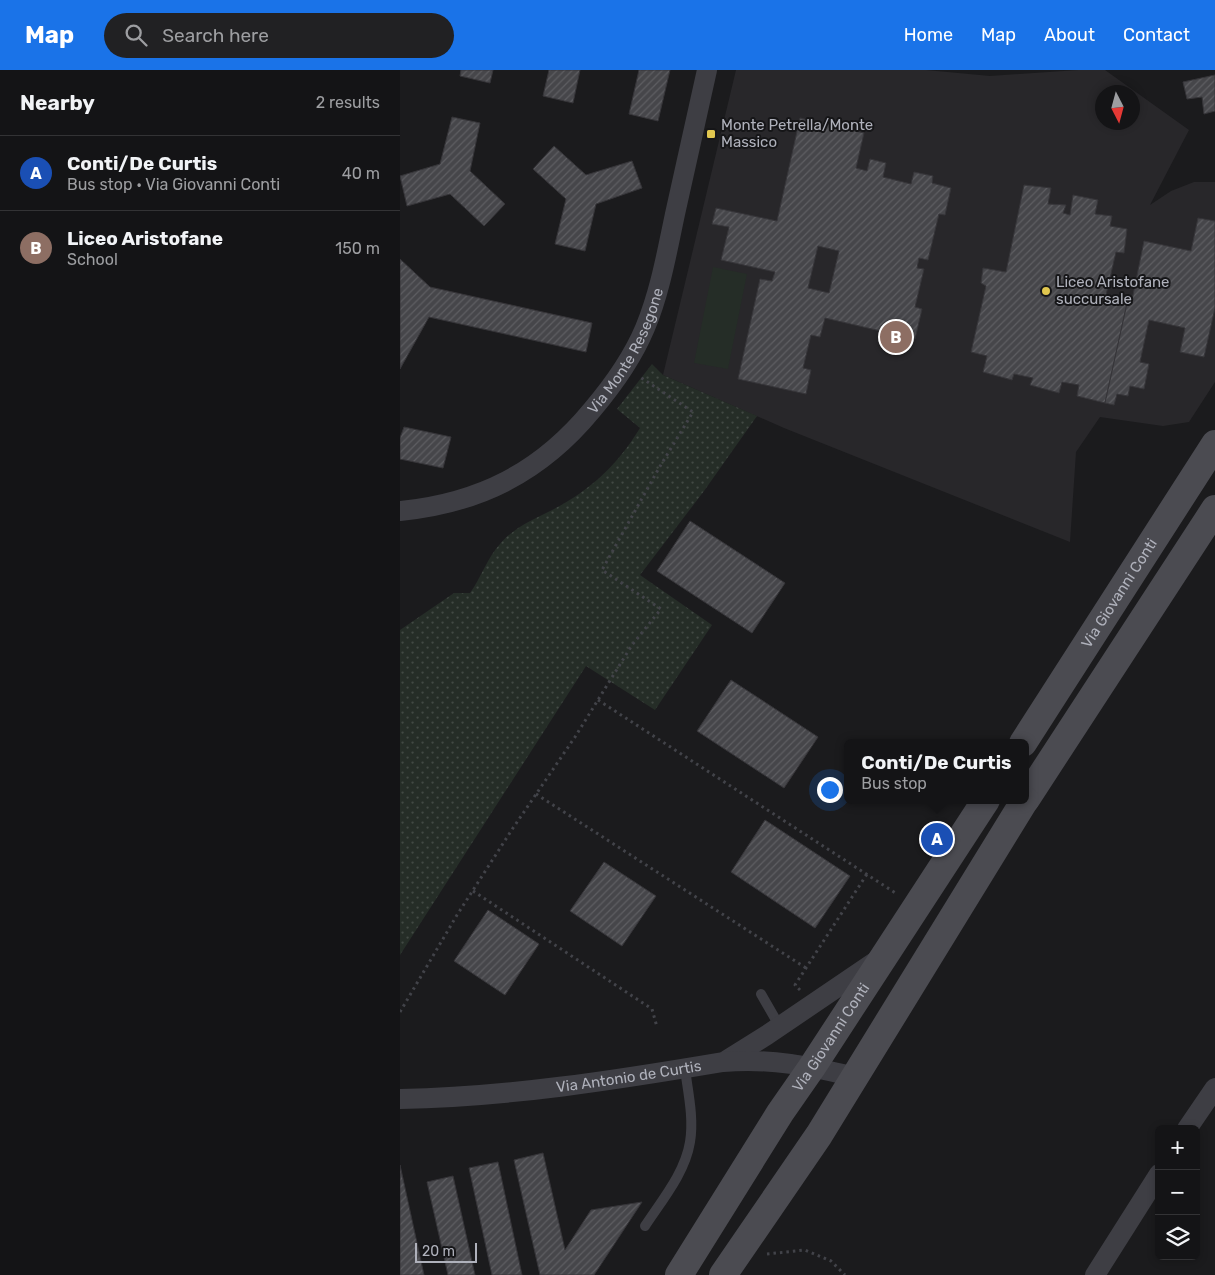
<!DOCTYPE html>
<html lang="en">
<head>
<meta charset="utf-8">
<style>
  body { margin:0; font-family:Rubik,sans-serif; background:#212123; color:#f1f3f6 }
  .controls { position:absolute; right:15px; bottom:15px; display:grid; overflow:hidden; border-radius:8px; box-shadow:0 2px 8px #0003 }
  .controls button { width:45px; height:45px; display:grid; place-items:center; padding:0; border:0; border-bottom:1px solid #333335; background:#141416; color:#f1f3f6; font:25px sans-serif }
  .compass { position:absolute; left:695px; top:15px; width:45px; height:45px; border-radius:50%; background:#141416; box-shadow:0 2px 8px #0003; rotate:174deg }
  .scale { position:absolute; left:15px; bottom:12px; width:62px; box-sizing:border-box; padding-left:5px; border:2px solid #afb1bb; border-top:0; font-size:14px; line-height:18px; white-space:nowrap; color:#afb1bb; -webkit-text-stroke:4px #161618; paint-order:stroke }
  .you { position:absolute; left:429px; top:719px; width:18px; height:18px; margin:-12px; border:4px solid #fff; border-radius:50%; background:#1a73e8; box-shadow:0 0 0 8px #1a73e833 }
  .badge { display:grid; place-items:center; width:32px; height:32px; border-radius:50%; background:#1a73e8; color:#fff; font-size:16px; font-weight:700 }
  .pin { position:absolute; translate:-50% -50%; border:2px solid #fff; box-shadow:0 1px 5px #0006 }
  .popup { position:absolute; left:444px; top:669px; width:185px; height:65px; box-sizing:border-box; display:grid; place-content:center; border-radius:8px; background:#141416; filter:drop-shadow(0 1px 4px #0005); font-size:16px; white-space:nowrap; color:#9d9ea1 }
  .popup b { font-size:19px; color:#f1f3f6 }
  .popup::after { content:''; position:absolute; left:50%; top:100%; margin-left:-10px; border:10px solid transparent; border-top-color:#141416 }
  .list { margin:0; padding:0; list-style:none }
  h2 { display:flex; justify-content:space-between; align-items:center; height:65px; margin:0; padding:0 20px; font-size:21px }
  h2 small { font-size:16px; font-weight:400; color:#9d9ea1 }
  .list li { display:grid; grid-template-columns:32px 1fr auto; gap:15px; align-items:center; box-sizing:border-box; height:75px; padding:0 20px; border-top:1px solid #333335 }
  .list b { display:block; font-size:19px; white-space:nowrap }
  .list p { margin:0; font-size:16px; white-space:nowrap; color:#9d9ea1 }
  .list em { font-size:16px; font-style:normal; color:#9d9ea1 }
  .icon { flex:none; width:28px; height:28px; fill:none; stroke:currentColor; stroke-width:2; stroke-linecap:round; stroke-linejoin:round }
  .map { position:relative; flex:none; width:815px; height:1205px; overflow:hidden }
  header { display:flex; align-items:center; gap:30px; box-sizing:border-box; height:70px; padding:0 25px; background:#1a73e8; color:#fff }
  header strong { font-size:24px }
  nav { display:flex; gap:28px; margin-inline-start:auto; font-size:18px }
  .search { width:350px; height:45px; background:#212123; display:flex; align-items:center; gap:12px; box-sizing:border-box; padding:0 18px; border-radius:28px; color:#9d9ea1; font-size:19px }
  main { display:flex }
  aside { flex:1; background:#141416 }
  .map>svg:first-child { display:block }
</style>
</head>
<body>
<header>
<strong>Map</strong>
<div class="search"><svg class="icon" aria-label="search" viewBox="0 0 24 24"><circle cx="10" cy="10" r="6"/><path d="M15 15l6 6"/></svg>Search here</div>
<nav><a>Home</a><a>Map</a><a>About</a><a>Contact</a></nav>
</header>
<main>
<aside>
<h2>Nearby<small>2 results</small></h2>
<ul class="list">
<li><span class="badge" style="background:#1a4fb4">A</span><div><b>Conti/De Curtis</b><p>Bus stop · Via Giovanni Conti</p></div><em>40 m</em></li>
<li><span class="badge" style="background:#8d6e63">B</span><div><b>Liceo Aristofane</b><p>School</p></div><em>150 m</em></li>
</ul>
</aside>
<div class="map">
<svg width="815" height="1205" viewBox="0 0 815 1205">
  <defs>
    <pattern id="grass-dots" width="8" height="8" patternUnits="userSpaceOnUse" patternTransform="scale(1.25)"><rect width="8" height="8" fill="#252d27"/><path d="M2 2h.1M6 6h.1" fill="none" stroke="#424944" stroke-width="1.8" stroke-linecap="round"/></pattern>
    <pattern id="building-hatch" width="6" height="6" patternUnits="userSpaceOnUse" patternTransform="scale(1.25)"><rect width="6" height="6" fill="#46464a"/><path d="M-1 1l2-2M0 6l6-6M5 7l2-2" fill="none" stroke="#5e5e62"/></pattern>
  </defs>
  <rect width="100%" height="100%" fill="#1b1b1d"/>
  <path fill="#28272a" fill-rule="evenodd" d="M336 0H526L590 6 678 0H705L789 60 750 135 771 121 794 112H815V312L789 352 763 356 700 347 676 382 670 472 384 358 263 305ZM702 22H732V52H702Z"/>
  <path fill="url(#grass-dots)" d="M252 294 263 305 357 346 304 421 240 505 312 555 255 640 186 596 0 885V560L54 523H70C81 508 87 488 100 474 114 457 135 449 154 439 192 419 218 394 240 358L217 339Z"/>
  <polygon fill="#252d27" points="313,197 347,204 328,299 294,293"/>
  <g fill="url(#building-hatch)" stroke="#363539" fill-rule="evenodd">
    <polygon points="61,0 93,0 90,13 60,6"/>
    <polygon points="149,0 180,0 173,33 143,26"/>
    <polygon points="239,0 270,0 258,51 229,44"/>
    <polygon points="815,5 815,41 804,44 802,27 787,29 783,12"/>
    <polygon points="52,47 80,53 70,101 105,134 84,156 50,124 7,136 0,106 40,94"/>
    <path d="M400 48 464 63 456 98 467 101 470 89 486 93 483 107 511 114 514 102 533 106 532 113 551 118 545 145 539 144 528 190 519 188 517 198 524 199 515 237 522 239 515 269 425 248 420 267 411 265 403 298 411 300 406 324 338 309 360 209 372 211 375 202 321 190 329 157 312 154 316 138 377 151ZM418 176 439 181 429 223 408 218Z"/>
    <polygon points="154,76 186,105 232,91 242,118 196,134 185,181 155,174 166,129 133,99"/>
    <polygon points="624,115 651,118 648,134 666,135 663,143 670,145 673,125 698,130 695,144 712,146 710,156 727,159 724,183 716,182 706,225 728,229 705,333 677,326 679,315 662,312 659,323 630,315 633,308 614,304 612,310 583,302 587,286 571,282 586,216 581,213 583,198 606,202"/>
    <polygon points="798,148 815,151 815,238 804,287 780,282 785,258 749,250 740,292 749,294 744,319 730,316 728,326 717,324 714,335 705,333 728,229 732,230 744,171 791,181"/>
    <polygon points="0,189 30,217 192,253 186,282 29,247 0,299"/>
    <polygon points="4,357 51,367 43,398 0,389 0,368"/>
    <polygon points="290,451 385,513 352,563 257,501"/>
    <polygon points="331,610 418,667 384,718 297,661"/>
    <polygon points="365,750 450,806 415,858 331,802"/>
    <polygon points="204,792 256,826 222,876 170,841"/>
    <polygon points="88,840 139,874 105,925 54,891"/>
    <polygon points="143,1083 165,1180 191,1140 242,1132 194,1205 140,1205 114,1090"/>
    <polygon points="98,1092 122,1205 92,1205 69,1098"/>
    <polygon points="0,1095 24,1205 0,1205"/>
    <polygon points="53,1106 75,1205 48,1205 27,1112"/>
  </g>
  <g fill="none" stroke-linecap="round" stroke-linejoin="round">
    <g stroke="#424349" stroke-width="3" stroke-dasharray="2.5 4" stroke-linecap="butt">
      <polyline points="198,630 497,824"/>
      <polyline points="136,724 406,898"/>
      <polyline points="73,821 252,939 257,957"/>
      <polyline points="400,920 395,915 467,804"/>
      <polyline points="0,942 57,845 113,758 175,667 232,575 261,539 202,500 259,398 293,342 240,307"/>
      <polyline points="367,1184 405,1180 431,1191 445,1205"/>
    </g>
    <g stroke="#3e3e44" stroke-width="10">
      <polyline points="361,924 380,957"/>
      <path d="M245 1156C262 1130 285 1103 290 1072 294 1048 288 1022 285 999"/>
    </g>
    <g stroke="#3e3e44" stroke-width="20">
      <path id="s1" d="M0 441C80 433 141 402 192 340 214 314 232 289 245 258 260 222 267 182 275 144 286 96 296 48 307 0"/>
      <polyline points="327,990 367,965 476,891"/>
      <path id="s2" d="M0 1029C109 1027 216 1010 323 992 372 988 409 996 456 1007"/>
      <polyline points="787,1059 815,1018"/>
      <polyline points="695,1205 759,1104"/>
    </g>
    <g stroke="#4b4b51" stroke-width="28">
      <path id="s3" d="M623 673 815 374"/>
      <polyline points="626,729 815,439"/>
      <path id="s4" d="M279 1205 380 1043 412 997 586 730"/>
      <polyline points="323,1205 419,1065 625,730"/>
    </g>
  </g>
  <g fill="#e1c74f" stroke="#161618" stroke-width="2">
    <rect x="306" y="59" width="10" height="10" rx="2.5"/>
    <circle cx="646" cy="221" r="5"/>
  </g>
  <g text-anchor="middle" stroke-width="4" stroke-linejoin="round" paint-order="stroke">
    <g font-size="15" fill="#afb1bb" stroke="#161618" text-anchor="start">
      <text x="321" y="60">Monte Petrella/Monte<tspan x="321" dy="17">Massico</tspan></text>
      <text x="656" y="217">Liceo Aristofane<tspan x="656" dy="17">succursale</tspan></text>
    </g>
    <g font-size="15" fill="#afb1bb" stroke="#161618">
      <text dy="5" stroke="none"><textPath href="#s1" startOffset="292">Via Monte Resegone</textPath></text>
      <text dy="5" stroke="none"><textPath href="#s3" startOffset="178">Via Giovanni Conti</textPath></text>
      <text dy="5" stroke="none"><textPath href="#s4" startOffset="282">Via Giovanni Conti</textPath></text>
      <text dy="5" stroke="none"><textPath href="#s2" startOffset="230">Via Antonio de Curtis</textPath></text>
    </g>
  </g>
</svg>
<div class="controls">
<button>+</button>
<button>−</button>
<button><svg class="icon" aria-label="layers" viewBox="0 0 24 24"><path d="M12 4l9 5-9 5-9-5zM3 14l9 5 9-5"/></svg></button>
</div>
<svg class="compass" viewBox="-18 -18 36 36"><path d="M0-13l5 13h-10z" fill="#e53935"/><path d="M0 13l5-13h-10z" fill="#9d9ea1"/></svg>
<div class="scale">20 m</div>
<div class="you"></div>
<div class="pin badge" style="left:537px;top:769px;background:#1a4fb4">A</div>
<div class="popup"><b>Conti/De Curtis</b>Bus stop</div>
<div class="pin badge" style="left:496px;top:267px;background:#8d6e63">B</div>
</div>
</main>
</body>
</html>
